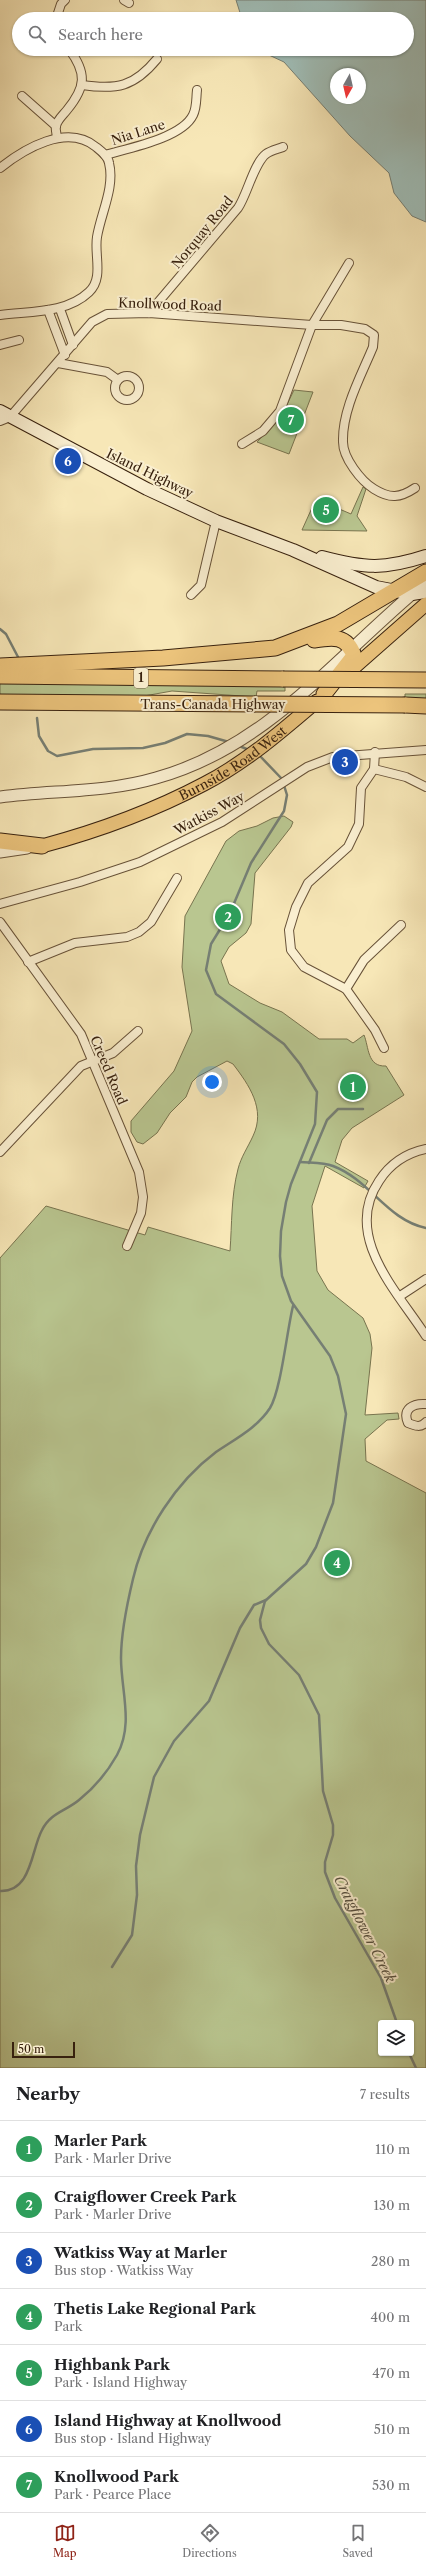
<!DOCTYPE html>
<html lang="en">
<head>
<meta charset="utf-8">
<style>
  body { margin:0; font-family:"Libre Caslon Text",serif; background:#f6f6f6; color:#202124 }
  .controls { position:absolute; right:12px; bottom:12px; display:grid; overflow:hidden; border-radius:4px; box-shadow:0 1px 3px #0004 }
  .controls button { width:36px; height:36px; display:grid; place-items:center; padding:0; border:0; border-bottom:1px solid #e0e0e0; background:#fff; color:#202124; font:20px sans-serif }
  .compass { position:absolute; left:330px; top:68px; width:36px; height:36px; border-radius:50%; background:#fff; box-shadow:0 1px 3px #0004; rotate:188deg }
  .scale { position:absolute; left:12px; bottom:10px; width:63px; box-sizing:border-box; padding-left:4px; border:2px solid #38210e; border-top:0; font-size:11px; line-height:14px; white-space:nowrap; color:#38210e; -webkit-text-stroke:3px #faefd0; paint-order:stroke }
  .you { position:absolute; left:212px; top:1082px; width:14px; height:14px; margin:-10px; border:3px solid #fff; border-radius:50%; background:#1a73e8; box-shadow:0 0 0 6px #1a73e833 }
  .badge { display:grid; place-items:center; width:26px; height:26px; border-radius:50%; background:#8f2418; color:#fff; font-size:13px; font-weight:700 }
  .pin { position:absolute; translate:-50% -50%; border:2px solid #fff; box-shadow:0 1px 4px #0006 }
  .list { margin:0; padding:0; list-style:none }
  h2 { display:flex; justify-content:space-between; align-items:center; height:52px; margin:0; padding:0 16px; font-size:17px }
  h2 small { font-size:13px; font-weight:400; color:#757577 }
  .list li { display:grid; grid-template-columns:26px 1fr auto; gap:12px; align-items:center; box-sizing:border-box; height:56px; padding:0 16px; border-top:1px solid #e0e0e0 }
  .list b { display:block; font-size:15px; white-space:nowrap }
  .list p { margin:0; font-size:13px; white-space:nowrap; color:#757577 }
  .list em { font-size:13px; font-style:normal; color:#757577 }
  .icon { flex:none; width:22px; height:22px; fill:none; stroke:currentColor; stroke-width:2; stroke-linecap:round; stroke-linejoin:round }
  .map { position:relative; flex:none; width:426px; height:2068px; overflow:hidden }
  .search { position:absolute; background:#fff; box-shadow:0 1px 3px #0004; left:12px; right:12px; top:12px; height:44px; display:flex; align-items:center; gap:10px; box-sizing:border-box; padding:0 14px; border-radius:22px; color:#757577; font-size:15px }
  .sheet { height:444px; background:#fff }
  nav { display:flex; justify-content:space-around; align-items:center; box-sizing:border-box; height:56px; border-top:1px solid #e0e0e0; background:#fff; font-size:11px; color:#757577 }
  nav a { display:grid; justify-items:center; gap:2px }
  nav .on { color:#8f2418 }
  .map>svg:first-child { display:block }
</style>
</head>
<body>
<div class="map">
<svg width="426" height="2068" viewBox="0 0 426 2068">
  <rect width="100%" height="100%" fill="#f7e7b7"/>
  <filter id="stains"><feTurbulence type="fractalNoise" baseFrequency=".005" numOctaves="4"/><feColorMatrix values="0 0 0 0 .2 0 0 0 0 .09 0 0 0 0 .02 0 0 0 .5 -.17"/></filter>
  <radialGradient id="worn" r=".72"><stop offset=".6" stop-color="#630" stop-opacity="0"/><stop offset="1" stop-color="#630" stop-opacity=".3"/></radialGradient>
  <g fill="#b9c690" stroke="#78744f" fill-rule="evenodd">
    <polygon points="294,390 313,392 289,454 257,442 281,417"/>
    <polygon points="363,487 366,489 357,516 367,531 302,530 316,499 351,514"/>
    <polygon points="0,683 285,685 285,691 257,691 256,697 172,691 144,696 0,695"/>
    <polygon points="405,694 426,694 426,699 405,698"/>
    <path d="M284 816 293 822 291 827 255 873 251 924 246 933 229 947 221 961 229 984 260 1003 282 1012 319 1039H347L353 1043 364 1035C369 1047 367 1067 386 1066L404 1095 352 1128 342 1140 335 1162 368 1181 364 1188 325 1166 312 1206 317 1271 328 1290 363 1318 370 1334 372 1348 365 1415 398 1413 399 1419 387 1420 365 1439 366 1461 426 1493V2068H0V1258L46 1206 145 1235 148 1227 230 1251C232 1224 231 1196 238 1169 241 1157 248 1147 253 1136 266 1109 249 1085 233 1064L227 1061 197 1077 192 1082 186 1097 170 1113 157 1133 143 1144 137 1142 131 1132V1121L174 1071 192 1031 182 967 185 916 226 841 239 831 257 826 273 818ZM381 2023H411V2053H381Z"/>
  </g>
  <path fill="#a0beb8" stroke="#767f74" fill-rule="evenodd" d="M236 0H426V222L412 216 394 193 389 173 350 136 284 62 256 49H407V19H242ZM336 74H360V98H336Z"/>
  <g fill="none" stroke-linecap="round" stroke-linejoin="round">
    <g stroke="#767f74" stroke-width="2.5">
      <polyline points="0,629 6,634 18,657"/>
      <polyline points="37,718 39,736 48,751 57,756 93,749 143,748 165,743 187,734 208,736 229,742"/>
      <polyline points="237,745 249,750"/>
      <polyline points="259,755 282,779 287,795 284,811 251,863 230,913 211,944 206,970 216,994 284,1044 300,1064 317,1092 315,1124 291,1184 286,1202 281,1231 280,1256 282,1276 291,1301 330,1356 338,1376 346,1414 333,1503 316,1547 306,1564 265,1601 260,1620 261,1628 269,1644 299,1675 319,1715 323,1791 333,1825 333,1835 325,1862 325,1872 335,1898 381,1978 397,2023"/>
      <path d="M300 1162C311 1163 323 1162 333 1166 370 1180 387 1220 426 1228"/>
      <polyline points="309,1163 327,1120 338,1109 363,1109"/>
      <path d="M0 1891C32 1892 31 1850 42 1830 50 1813 66 1811 79 1800 94 1788 108 1771 117 1755 134 1724 121 1691 121 1658 121 1633 127 1604 133 1579 144 1531 176 1482 216 1452 235 1439 257 1428 270 1408 281 1390 287 1330 293 1306"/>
      <polyline points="112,1967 132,1935 137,1895 136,1866 140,1835 154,1777 174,1741 209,1701 240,1628 254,1605 266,1600"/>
      <polyline points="409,2053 416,2068"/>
    </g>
    <g stroke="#685238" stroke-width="10">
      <g id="minor">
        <polyline points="124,0 129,3"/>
        <polyline points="56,19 61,4 65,0"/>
        <path d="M82 85C117 90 134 87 157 59"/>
        <polyline points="22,96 56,126"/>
        <path d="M57 138C57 135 55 129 56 126 57 120 63 115 67 110 86 87 87 73 69 49"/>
        <path d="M105 155C129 148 182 138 193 115 197 107 196 98 197 90"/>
        <path d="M0 168C24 149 67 123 96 147 101 151 108 156 109 163 115 187 101 213 97 237 94 255 104 278 89 292 66 314 29 311 0 315"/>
        <polyline points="60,309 73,345"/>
        <polyline points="48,310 65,355"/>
        <path d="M149 313 238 208C247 195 254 163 266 154 270 151 278 149 283 147"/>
        <polyline points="0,345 19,340"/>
        <polyline points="58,363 107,372 118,380"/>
        <circle cx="127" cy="388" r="12"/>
        <path d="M0 421 10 417 92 322 107 314 149 313 312 325H341L365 329 374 335 373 347C361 376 342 410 343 442 343 458 361 481 374 489 390 499 400 498 415 488"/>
        <polyline points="242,444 263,431 280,411 312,325 349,263"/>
        <polyline points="191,595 201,585 216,521"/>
        <polyline points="375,752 374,769 361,788 359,824 348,847 308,883 296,907 289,930 291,950 304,967 346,989 375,1030 384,1048"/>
        <polyline points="374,769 406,777 426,787"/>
        <polyline points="0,904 80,882 140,862 222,822 307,767 333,757 426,750"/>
        <polyline points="0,922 81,1034 139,1172 143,1197 141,1213 127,1246"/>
        <polyline points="28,962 75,943 127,937 139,932 151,922 177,878"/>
        <polyline points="346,989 364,960 401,925"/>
        <path d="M426 1149C407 1153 390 1164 379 1181 342 1236 397 1291 426 1336"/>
        <polyline points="0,1152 81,1066 113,1053 138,1031"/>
        <polyline points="400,1296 426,1279"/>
        <path d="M426 1404C413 1403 402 1409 408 1423 415 1426 421 1428 426 1422"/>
      </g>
    </g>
    <g stroke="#685238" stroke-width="13">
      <g id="tertiary">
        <path d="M0 797C53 790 105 793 156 778 269 747 339 653 426 582"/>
        <polyline points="0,852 27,848"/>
      </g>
    </g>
    <g stroke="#38210e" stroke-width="14">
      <g id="secondary">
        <polyline points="0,411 147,489 216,521 293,550 376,587 412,594 426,592"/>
        <path d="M322 557C364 568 384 570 426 556"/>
      </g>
    </g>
    <g stroke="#38210e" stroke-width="15">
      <g id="primary">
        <polyline points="343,677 426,604"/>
        <path id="s1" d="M42 846C98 831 153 811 204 784 245 763 282 731 317 701"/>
      </g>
    </g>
    <g stroke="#38210e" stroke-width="17">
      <g id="motorway">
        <path d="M314 640C333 637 347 635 354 656L324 694"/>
        <polyline points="0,666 163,658 275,648 338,624 426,572"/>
        <polyline points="0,676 283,679"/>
        <polyline points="0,702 254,704"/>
        <polyline points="405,705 426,706"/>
        <polyline points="0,841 42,846"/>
      </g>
    </g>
    <use href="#minor" stroke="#faefd0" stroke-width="8"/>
    <use href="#tertiary" stroke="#faefd0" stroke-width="11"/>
    <use href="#secondary" stroke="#faefd0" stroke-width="12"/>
    <use href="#primary" stroke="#ecc47c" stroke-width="13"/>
    <use href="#motorway" stroke="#ecc47c" stroke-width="15"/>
    <g stroke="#38210e" stroke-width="17" stroke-linecap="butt">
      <g id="motorway-bridge">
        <polyline points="283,679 426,680"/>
        <polyline points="254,704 405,705"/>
      </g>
    </g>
    <use href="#motorway-bridge" stroke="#ecc47c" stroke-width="15"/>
  </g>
  <g text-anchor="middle" stroke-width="4" stroke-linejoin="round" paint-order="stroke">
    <rect fill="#faefd0" stroke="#725f48" stroke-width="1" x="134" y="668" width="14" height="20" rx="3"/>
    <g font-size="12" font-weight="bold" fill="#38210e">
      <text x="141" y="682">1</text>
    </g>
    <g font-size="13" fill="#38210e" stroke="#faefd0">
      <text transform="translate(138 132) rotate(-18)" y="5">Nia Lane</text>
      <text transform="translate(202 232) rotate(-51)" y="5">Norquay Road</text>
      <text transform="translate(170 304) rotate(2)" y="5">Knollwood Road</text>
      <text transform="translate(150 473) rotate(26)" y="5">Island Highway</text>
      <text x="213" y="709">Trans-Canada Highway</text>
      <text dy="5" stroke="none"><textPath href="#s1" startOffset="209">Burnside Road West</textPath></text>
      <text transform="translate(209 813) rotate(-28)" y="5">Watkiss Way</text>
      <text transform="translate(109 1070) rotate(67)" y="5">Creed Road</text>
    </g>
    <g font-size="14" font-style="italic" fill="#575041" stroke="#faefd0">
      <text transform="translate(365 1929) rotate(63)" y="5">Craigflower Creek</text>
    </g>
  </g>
  <rect width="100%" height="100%" filter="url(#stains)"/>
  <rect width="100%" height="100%" fill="url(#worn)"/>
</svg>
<div class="controls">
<button><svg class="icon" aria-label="layers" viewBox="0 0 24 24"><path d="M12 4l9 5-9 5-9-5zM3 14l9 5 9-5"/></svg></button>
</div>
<svg class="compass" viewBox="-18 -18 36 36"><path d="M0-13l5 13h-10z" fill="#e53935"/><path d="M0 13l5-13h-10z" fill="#757577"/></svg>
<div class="scale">50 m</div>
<div class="you"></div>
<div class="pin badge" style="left:353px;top:1087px;background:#2e9e5b">1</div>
<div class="pin badge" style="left:228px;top:917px;background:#2e9e5b">2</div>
<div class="pin badge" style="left:345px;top:762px;background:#1a4fb4">3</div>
<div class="pin badge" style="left:337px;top:1563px;background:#2e9e5b">4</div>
<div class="pin badge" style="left:326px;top:510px;background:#2e9e5b">5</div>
<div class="pin badge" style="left:68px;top:461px;background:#1a4fb4">6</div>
<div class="pin badge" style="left:291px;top:420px;background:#2e9e5b">7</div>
<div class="search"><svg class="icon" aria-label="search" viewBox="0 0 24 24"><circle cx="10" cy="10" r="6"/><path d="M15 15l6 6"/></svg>Search here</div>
</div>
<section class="sheet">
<h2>Nearby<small>7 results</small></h2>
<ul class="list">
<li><span class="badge" style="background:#2e9e5b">1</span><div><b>Marler Park</b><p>Park · Marler Drive</p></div><em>110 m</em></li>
<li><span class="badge" style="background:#2e9e5b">2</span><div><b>Craigflower Creek Park</b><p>Park · Marler Drive</p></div><em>130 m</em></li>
<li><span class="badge" style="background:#1a4fb4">3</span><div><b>Watkiss Way at Marler</b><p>Bus stop · Watkiss Way</p></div><em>280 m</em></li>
<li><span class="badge" style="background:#2e9e5b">4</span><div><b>Thetis Lake Regional Park</b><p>Park</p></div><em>400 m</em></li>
<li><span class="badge" style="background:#2e9e5b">5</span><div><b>Highbank Park</b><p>Park · Island Highway</p></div><em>470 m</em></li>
<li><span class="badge" style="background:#1a4fb4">6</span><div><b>Island Highway at Knollwood</b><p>Bus stop · Island Highway</p></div><em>510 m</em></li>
<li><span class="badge" style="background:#2e9e5b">7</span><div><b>Knollwood Park</b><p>Park · Pearce Place</p></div><em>530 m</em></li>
</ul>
</section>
<nav>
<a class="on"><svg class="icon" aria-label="map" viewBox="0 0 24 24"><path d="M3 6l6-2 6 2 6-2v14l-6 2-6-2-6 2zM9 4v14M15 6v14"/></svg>Map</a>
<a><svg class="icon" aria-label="directions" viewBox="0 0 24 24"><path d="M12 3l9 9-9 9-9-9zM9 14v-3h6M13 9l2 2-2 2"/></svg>Directions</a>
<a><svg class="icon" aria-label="saved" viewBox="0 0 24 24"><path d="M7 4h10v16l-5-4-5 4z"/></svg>Saved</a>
</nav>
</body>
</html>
